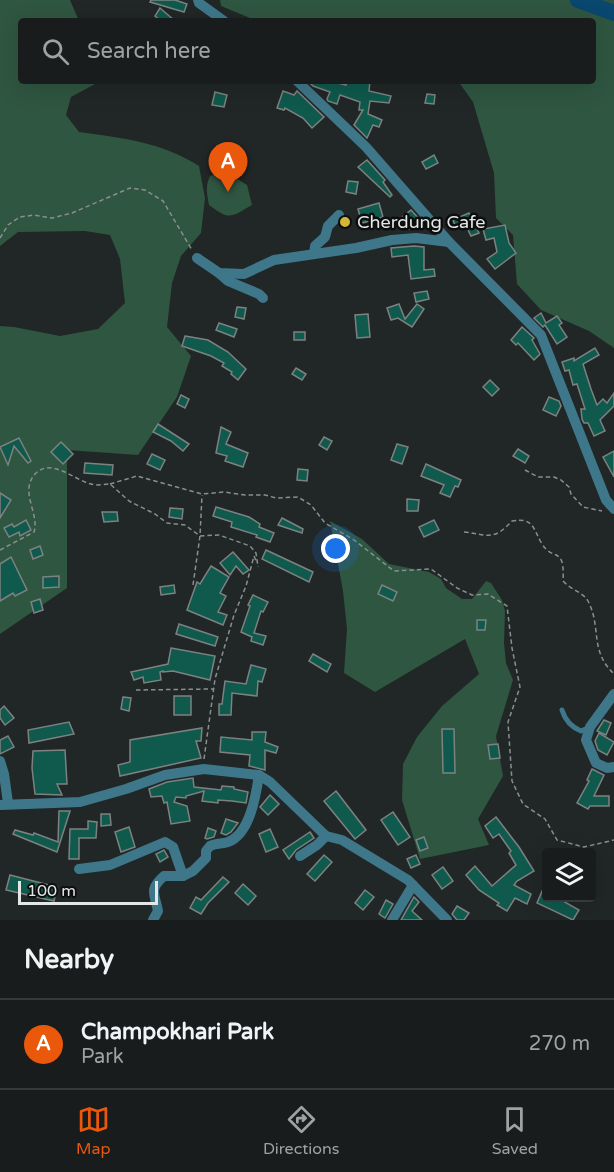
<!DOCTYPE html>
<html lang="en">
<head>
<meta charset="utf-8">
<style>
  body { margin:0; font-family:"Varela Round",sans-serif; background:#222525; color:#f1f3f6 }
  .controls { position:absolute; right:18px; bottom:18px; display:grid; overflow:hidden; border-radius:6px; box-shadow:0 6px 24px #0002 }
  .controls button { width:54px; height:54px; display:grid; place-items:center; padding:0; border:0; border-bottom:2px solid #373a3b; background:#191c1c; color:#f1f3f6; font:30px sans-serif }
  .scale { position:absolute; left:18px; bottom:15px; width:140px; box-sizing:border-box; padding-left:6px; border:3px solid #e4e7e7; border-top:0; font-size:16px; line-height:21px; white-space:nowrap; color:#e4e7e7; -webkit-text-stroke:4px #0c0e0e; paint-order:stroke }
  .you { position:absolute; left:336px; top:549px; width:21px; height:21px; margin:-15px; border:4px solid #fff; border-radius:50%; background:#1a73e8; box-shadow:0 0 0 9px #1a73e833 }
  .badge { display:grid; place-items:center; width:39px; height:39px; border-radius:50%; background:#ea580c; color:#fff; font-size:20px; font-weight:700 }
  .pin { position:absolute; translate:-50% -50px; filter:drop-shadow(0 2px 3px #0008) }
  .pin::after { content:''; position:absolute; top:32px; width:21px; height:18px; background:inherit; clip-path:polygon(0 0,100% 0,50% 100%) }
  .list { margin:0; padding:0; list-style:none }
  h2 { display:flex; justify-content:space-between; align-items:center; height:78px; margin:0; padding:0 24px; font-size:26px }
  h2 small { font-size:20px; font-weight:400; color:#9fa1a3 }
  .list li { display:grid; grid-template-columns:39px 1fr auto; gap:18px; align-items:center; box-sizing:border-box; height:90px; padding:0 24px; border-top:2px solid #373a3b }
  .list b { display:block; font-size:22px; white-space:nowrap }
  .list p { margin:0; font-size:20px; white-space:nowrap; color:#9fa1a3 }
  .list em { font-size:20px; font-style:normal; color:#9fa1a3 }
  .icon { flex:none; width:33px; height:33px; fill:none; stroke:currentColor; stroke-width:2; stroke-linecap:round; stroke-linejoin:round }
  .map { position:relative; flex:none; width:614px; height:920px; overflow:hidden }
  .search { position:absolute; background:#191c1c; box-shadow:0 6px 24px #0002; left:18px; right:18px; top:18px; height:66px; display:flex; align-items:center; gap:15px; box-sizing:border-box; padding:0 21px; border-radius:6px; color:#9fa1a3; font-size:22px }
  .sheet { height:168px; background:#191c1c }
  nav { display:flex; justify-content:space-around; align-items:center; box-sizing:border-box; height:84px; border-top:2px solid #373a3b; background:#191c1c; font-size:16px; color:#9fa1a3 }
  nav a { display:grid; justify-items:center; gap:3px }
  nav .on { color:#ea580c }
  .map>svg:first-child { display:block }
</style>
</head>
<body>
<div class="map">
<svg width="614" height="920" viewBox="0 0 614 920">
  <rect width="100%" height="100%" fill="#212626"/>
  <g fill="#2f5641">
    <path d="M0 0H70L79 21H21V81H96L95 84 71 97 66 115 79 132C122 138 162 142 199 166L205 198 201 233 181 256 172 283 167 327 191 356 177 397 138 455 67 450V588L0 634V326L14 327 60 336 98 329 125 303 120 259 110 235 85 231 18 232 0 246Z"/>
    <polygon points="220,0 614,0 614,348 589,331 541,310 517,284 513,235 496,218 494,173 473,102 458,81 593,81 593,21 257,21 221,6"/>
    <path d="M225 171 247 185 252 205C231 217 230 221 209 205 207 194 205 186 210 176Z"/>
    <polygon points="330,521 362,539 389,564 429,572 441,579 446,588 462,599 472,599 486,581 491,583 502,600 505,611 504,643 506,663 513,680 496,736 503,776 478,819 489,845 420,859 402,800 403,764 417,737 442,706 479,674 465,639 375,692 344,673 347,629 343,591"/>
  </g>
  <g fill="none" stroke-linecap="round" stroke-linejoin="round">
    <polyline stroke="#09476e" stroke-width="16" points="578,0 614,13"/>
  </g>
  <g fill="#0f594d" stroke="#7d8281" stroke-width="1.5">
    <polygon points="151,0 175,0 187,4 184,12 150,2"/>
    <polygon points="160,8 175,21 161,21 155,16"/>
    <polygon points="308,81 330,81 346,85 347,81 370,81 369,91 391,96 389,103 370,101 368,114 382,120 379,127 373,125 367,138 354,125 363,110 359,110 360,102 340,95 337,104 328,101 327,99 330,92 313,86"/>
    <polygon points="283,91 294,95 297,91 324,117 312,128 303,118 285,108 284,110 277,108"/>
    <polygon points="215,92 227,95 224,107 212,105"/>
    <polygon points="427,94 435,95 434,104 425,103"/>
    <polygon points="434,155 438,163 426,169 422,162"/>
    <polygon points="367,160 385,180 383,182 392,195 390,197 358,167"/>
    <polygon points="348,181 358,182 356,194 346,192"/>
    <polygon points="379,203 383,217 362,223 358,209"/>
    <polygon points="411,210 420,220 409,229 401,218"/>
    <polygon points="469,213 479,233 471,236 465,224 456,228 453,220"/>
    <polygon points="505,225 509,243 516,253 495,269 487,259 497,252 494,238 486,240 483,229"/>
    <polygon points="414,246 424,247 424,270 434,269 435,276 411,279 408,255 392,257 391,248"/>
    <polygon points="427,291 429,299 416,302 414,293"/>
    <polygon points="399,304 405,319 417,304 424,309 412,327 398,318 391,320 387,308"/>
    <polygon points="237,307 246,308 244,319 235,317"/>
    <polygon points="541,313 546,323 557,316 562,323 559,325 567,337 557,344 545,325 543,327 534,318"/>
    <polygon points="368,314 370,337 357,338 355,315"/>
    <polygon points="219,323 237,329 234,337 216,330"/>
    <polygon points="522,327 534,338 532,340 540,354 534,360 518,343 516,345 511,340"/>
    <rect x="294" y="332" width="11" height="8"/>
    <polygon points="185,336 208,340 228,352 246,369 238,380 231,374 232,372 222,366 224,363 211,356 182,346"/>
    <polygon points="595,348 599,355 583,364 591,389 597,405 603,399 607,403 614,393 614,406 600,420 605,431 594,436 588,423 584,423 582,419 581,409 585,409 577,384 573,385 569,370 565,371 562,362 574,358 574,361"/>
    <polygon points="296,368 306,374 302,380 292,374"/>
    <polygon points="490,380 499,389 492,396 483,387"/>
    <polygon points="181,395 189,399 185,408 177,404"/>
    <polygon points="549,397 559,401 561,406 556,416 543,410"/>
    <polygon points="158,424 189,444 183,451 171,441 153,432"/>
    <polygon points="221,427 231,432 226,444 248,453 243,467 225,461 227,456 216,453"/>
    <polygon points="324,437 332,441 327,450 319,445"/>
    <polygon points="19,438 31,461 28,463 14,446 8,465 0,447"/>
    <polygon points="61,442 73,454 63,464 51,452"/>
    <polygon points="397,444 408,447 402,464 391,460"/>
    <polygon points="518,449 529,456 525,463 513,456"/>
    <polygon points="614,451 614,477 603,457"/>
    <polygon points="152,454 165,460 160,470 147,464"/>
    <polygon points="85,463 113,465 112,475 84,473"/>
    <polygon points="426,464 461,480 458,487 455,486 450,497 440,493 444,485 421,476"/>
    <polygon points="298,469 308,470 307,481 297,480"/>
    <polygon points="0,493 11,500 0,518"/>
    <polygon points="407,499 419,500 418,511 407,511"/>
    <polygon points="216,507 249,517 260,524 259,527 274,533 270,542 256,537 257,535 231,527 232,522 213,516"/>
    <polygon points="170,508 183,509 182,519 169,517"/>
    <polygon points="102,512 117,512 118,521 104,522"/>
    <polygon points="282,518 303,529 302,533 278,525"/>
    <polygon points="26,520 31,530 20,536 19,532 9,537 4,528 12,524 14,527"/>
    <polygon points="434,520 439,530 424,537 419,527"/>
    <polygon points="40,546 43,555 33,559 30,550"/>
    <polygon points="266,550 313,572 309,582 262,559"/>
    <polygon points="233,552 249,570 243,574 236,566 230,575 220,563"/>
    <polygon points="11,557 27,590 15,596 13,593 0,601 0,564"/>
    <polygon points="211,566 229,577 220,593 226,596 218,612 227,615 223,625 187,610 197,582 200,584"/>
    <polygon points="59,576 59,587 43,588 43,577"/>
    <polygon points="174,585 175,593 161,595 160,587"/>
    <polygon points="382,585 397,592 393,601 378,594"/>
    <polygon points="253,595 268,602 263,612 261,611 254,633 266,636 263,645 251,641 252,637 241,632 250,606 248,605"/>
    <polygon points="40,599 43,610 34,613 31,602"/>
    <polygon points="477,620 486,620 485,630 477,630"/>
    <polygon points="179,624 218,637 215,646 176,634"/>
    <polygon points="171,648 215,656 210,680 173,671 163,672 163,671 160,672 161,680 144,683 143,677 134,680 131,672 168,664"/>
    <polygon points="313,654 331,664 327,672 309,661"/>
    <polygon points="251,665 266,669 262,682 258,681 257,696 232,693 231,715 219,715 219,704 222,704 225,681 246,684"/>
    <rect x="174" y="696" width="17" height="19"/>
    <polygon points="123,697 131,698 129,711 121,709"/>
    <polygon points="4,706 14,718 5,725 0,718 0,710"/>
    <polygon points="604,720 611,723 606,735 597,731"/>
    <polygon points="69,722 74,734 29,743 28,730"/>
    <polygon points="202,728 201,741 196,741 201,758 120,776 118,765 130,762 130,740"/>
    <polygon points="442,729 454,729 455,773 443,773"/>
    <polygon points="252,732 266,732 265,742 278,747 276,753 265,750 265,770 249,766 250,755 220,752 221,737 252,740"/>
    <polygon points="599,733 614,742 607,755 598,750 595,741"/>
    <polygon points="8,736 14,747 0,754 0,740"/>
    <polygon points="498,744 500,758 490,759 488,745"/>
    <polygon points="65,750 67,784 57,784 62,795 35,794 32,768 33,751"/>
    <polygon points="592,769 604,775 594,796 609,796 609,806 590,806 588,809 577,803 589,781 587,780"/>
    <polygon points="193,778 194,787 221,790 222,786 234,787 234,789 248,792 246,803 232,801 218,800 218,803 202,801 204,791 186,796 186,798 176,797 174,802 187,806 190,821 171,824 167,802 164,803 162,796 151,797 149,789 167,782"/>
    <polygon points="336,791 366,830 355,839 324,801"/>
    <polygon points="270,795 279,804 268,815 260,807"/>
    <polygon points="59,811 70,811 57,852 13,834 15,830 33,835 34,833 58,842"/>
    <polygon points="393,812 410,837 398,845 381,820"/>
    <polygon points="101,814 110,814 111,825 101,826"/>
    <polygon points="496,817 519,847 534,871 517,881 514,885 531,894 527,904 515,898 507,911 497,905 499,903 479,890 466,875 475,866 492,886 516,865 509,853 511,851 499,834 493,838 485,826"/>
    <polygon points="226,819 238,823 231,832 226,835 221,833"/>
    <polygon points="88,821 97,822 96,838 79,838 79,859 69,859 70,829 88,829"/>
    <polygon points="129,827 135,847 121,852 115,832"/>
    <polygon points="208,828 216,831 214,837 207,839 205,838"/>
    <polygon points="270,829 278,847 266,852 259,834"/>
    <polygon points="310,832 314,838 296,850 289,859 283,850"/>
    <polygon points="424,837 428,848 420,851 416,840"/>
    <polygon points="164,850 168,857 160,862 156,854"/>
    <polygon points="324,855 332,862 315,881 307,874"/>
    <polygon points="416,855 420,864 411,868 407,859"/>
    <polygon points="443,867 453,881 442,889 432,875"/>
    <polygon points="10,875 57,887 54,901 6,890"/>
    <polygon points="223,877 229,882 208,903 201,914 190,908 196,897 201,900"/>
    <polygon points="546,882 546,897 556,897 579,910 573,920 537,903"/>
    <polygon points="243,884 256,896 248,905 235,893"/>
    <polygon points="365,890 374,897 363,910 355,903"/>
    <polygon points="414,897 419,902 412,911 422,920 401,920"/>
    <polygon points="386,900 393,904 385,918 379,914"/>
    <polygon points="457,906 469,913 464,920 457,920 452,914"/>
  </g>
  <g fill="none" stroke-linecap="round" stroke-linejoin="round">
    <g stroke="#8a8e8e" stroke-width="1.5" stroke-dasharray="4.5 3" stroke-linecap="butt">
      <polyline points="0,238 8,225 20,217 34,215 52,218 72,213 130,188 145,190 163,201 192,250"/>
      <polyline points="525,470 538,477 554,477 561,480 569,487 571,494 583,507 602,511"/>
      <polyline points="110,484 137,476 202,494 224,492 245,495 265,495 276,498 298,497 311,505 325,523 354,540 394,571 431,569 457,588 472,595 488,594 507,606 512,648 520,687 508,722 512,781 523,804 545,819 557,840 584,847 614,840"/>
      <path d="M464 532C490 535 493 541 512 521 534 517 533 529 542 544 553 562 565 545 563 581 571 590 583 592 588 601 602 628 589 650 614 674"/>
      <path d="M0 550 34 532C40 514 19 492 35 474 51 457 74 480 91 484 97 486 104 484 110 484L129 501 155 514 167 523 185 525 200 536 219 535 250 546 256 553 258 567"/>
      <polyline points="193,585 200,536 202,495"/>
      <polyline points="136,690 213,689"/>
      <polyline points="204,759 215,679 234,615 246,586 254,556 257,563"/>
    </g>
    <path stroke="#3e778a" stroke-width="5" d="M562 710C565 720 571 727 581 731L588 728"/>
    <g stroke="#3e778a" stroke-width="10">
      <polyline points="198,0 199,3 224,21"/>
      <polyline points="297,81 366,147 449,242 541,335 606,500 614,509"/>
      <polyline points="314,254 315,246 325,237 328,226 339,215"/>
      <polyline points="197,258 219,273 244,274 274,260 356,248 392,240 416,238 449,242"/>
      <polyline points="219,273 228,281 259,294 263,298"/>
      <polyline points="614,694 590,727 586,740 596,763 607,768 614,767"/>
      <polyline points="0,761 4,774 8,803"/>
      <polyline points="0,805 80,802 126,789 165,775 204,769 259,775 270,782 326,836 342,840 408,880 447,920"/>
      <polyline points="300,856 317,845 326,836"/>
      <polyline points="79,869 110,865 165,842 173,847 183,876"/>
      <path d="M153 920 158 911C155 894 148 890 164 876H183L193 871 206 858V851L210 846C216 843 222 844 228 842 250 834 256 795 259 775"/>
      <polyline points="392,920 413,885"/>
    </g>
  </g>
  <circle fill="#d4b535" stroke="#0c0e0e" stroke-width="2" cx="345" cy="222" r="6"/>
  <g text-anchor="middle" stroke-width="5" stroke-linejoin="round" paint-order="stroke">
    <g font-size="18" fill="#e4e7e7" stroke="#0c0e0e" text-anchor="start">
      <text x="357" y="228">Cherdung Cafe</text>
    </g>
  </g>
</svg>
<div class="controls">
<button><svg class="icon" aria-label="layers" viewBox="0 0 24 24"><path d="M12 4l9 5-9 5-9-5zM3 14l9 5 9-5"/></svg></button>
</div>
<div class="scale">100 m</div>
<div class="you"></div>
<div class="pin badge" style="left:228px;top:192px">A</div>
<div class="search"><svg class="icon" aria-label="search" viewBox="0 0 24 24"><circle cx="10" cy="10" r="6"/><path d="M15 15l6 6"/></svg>Search here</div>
</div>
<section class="sheet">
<h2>Nearby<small></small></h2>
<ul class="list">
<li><span class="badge">A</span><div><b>Champokhari Park</b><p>Park</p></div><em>270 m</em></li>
</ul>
</section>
<nav>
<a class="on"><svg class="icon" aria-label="map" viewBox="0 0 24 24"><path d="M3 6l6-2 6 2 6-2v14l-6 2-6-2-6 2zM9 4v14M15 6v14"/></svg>Map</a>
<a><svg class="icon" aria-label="directions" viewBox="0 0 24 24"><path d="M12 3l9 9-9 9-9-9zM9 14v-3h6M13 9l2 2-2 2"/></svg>Directions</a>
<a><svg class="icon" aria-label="saved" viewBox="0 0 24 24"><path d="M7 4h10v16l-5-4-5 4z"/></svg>Saved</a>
</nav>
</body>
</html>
